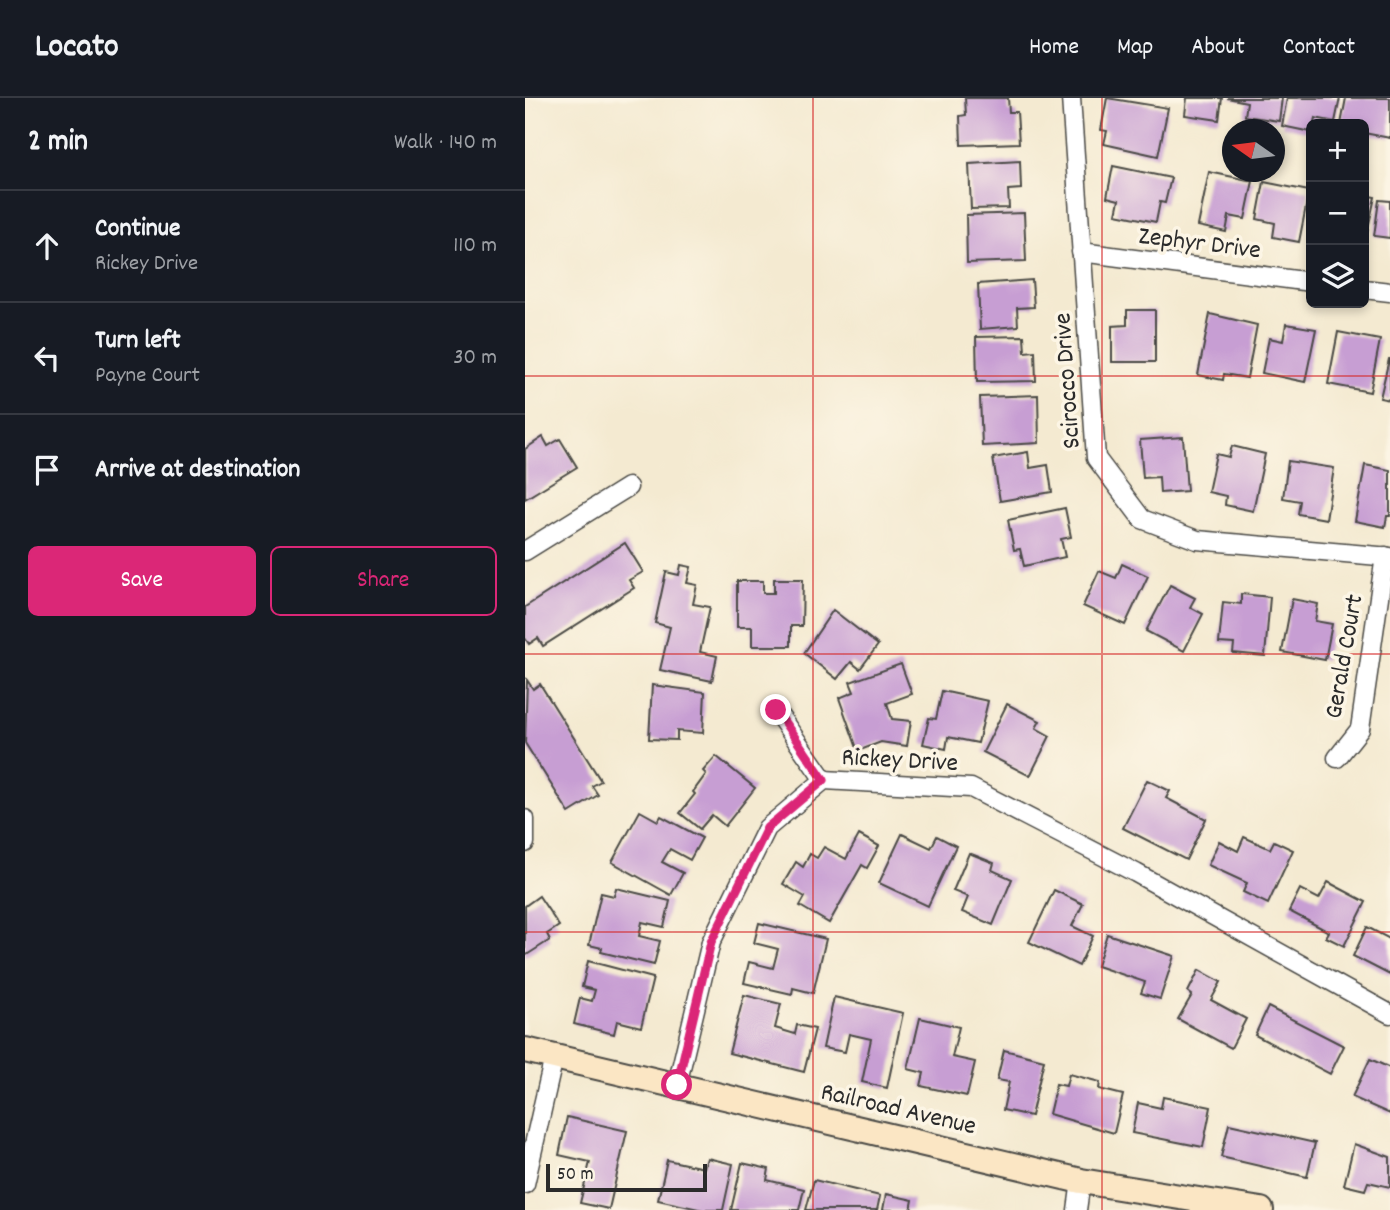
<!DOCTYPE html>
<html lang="en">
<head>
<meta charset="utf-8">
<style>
  body { margin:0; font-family:Dekko,sans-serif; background:#20242c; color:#f1f3f6 }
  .controls { position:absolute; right:21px; top:21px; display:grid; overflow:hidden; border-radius:10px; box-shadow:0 4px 10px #0003 }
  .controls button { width:63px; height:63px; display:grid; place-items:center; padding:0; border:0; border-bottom:2px solid #363941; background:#171b24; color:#f1f3f6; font:35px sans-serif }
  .compass { position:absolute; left:697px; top:21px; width:63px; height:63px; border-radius:50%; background:#171b24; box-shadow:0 4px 10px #0003; rotate:284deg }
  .scale { position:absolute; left:21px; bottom:18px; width:161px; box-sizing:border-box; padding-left:7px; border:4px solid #2b2b2b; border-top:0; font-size:19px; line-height:24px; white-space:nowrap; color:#2b2b2b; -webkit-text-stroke:5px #fcf5e5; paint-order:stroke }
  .stop { position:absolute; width:21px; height:21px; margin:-16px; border:5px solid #db2777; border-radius:50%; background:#fff }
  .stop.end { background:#db2777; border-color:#fff; box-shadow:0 2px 7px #0008 }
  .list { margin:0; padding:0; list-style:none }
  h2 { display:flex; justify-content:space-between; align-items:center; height:91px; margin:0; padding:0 28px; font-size:30px }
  h2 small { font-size:23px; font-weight:400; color:#9ea1a6 }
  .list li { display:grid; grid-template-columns:46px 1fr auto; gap:21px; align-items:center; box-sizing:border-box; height:112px; padding:0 28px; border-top:2px solid #363941 }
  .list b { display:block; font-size:26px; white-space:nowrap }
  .list p { margin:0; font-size:23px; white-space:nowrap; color:#9ea1a6 }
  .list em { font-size:23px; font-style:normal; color:#9ea1a6 }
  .actions { display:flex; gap:14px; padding:21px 28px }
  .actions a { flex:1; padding:16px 0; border:2px solid #db2777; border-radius:10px; text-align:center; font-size:24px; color:#db2777 }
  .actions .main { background:#db2777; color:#fff }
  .icon { flex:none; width:38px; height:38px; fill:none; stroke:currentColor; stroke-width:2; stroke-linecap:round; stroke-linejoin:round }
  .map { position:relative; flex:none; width:865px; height:1112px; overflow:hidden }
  header { display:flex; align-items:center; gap:42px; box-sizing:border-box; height:98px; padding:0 35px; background:#171b24; border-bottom:2px solid #363941 }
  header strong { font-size:33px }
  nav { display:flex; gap:38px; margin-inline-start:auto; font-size:24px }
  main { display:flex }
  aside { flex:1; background:#171b24 }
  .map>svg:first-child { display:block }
</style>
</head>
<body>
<header>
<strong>Locato</strong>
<nav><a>Home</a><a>Map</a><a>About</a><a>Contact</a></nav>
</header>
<main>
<aside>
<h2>2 min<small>Walk · 140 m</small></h2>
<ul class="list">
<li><svg class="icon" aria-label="ahead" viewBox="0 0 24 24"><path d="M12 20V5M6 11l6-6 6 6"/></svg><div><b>Continue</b><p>Rickey Drive</p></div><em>110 m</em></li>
<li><svg class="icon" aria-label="left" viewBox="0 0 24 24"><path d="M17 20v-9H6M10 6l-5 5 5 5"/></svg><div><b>Turn left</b><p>Payne Court</p></div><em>30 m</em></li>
<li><svg class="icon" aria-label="arrive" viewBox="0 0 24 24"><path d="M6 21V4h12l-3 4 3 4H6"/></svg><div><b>Arrive at destination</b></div></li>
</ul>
<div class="actions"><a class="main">Save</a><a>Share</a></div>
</aside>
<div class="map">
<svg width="865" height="1112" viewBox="0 0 865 1112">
  <rect width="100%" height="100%" fill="#fcf5e5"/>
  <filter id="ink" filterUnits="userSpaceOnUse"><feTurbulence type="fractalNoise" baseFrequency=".0143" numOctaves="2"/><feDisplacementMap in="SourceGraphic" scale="14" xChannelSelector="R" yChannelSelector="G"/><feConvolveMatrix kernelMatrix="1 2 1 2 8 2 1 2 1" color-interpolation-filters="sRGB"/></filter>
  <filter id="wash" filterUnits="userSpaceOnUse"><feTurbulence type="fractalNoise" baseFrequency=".00686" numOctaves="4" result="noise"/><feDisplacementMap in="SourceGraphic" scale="28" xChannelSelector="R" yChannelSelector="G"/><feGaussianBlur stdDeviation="1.57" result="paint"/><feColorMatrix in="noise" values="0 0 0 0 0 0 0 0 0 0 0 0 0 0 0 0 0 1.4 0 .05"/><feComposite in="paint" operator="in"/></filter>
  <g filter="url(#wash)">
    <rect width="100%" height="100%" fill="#f4ead1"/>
    <g id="blocks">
      <g fill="#c79ed3">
        <polygon points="440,0 483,0 484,14 492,14 494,45 436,47 435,18 441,17"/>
        <polygon points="582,0 643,10 633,58 579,46 582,33 576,32"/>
        <polygon points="662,0 697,0 694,22 660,17"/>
        <polygon points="702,0 757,0 754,23 720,18 722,4"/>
        <polygon points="762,0 815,0 810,24 790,20 786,34 757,28"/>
        <polygon points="821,0 865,0 865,40 839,35 839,26 816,26"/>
        <polygon points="495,63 496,91 483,92 484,110 446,111 444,66"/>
        <polygon points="588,68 646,80 640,105 635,104 631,124 591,116 594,102 582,99"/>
        <polygon points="684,74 728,83 720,121 704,118 701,134 673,128"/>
        <polygon points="739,84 784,93 774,144 748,139 750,125 732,121"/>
        <polygon points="839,97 850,99 840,144 839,144"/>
        <polygon points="854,102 865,103 865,140 849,138"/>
        <polygon points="499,115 501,163 442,165 441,117"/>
        <polygon points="507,182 509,209 492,210 493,228 455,231 453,186"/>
        <polygon points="602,212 630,212 630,264 587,264 587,228 602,227"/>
        <polygon points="685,216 732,227 722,280 699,276 698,282 673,277"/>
        <polygon points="761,226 791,231 780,284 737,275 744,240 758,243"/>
        <polygon points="813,234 855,242 845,294 803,286"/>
        <polygon points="499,238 500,254 510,253 511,283 452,284 451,239"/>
        <polygon points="864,261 865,261 865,302 855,300"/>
        <polygon points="513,297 514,345 457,348 455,299"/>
        <polygon points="18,339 23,348 35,341 52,369 0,401 0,351"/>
        <polygon points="658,339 662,393 635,395 634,379 618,380 615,342"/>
        <polygon points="707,348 740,356 728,413 700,407 701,398 683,394 691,356 704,359"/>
        <polygon points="503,354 505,370 523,367 527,394 475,403 468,360"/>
        <polygon points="763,363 809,370 801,421 773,416 775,403 758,400"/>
        <polygon points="840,367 865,372 865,418 862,418 860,429 830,423"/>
        <polygon points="540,410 546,439 536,441 540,459 499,468 495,451 489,452 483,422"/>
        <polygon points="100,445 118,474 104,482 109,490 18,548 13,540 4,546 0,540 0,509"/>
        <polygon points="597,466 623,478 600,527 558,508 574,473 591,480"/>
        <polygon points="156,467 166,469 162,485 172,487 168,506 185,509 175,554 192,558 187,583 135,572 145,529 130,525 141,474 154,477"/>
        <polygon points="249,481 278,481 277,528 266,528 266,548 227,548 227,529 212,529 212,483 238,483 238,495 249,495"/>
        <polygon points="645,487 670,500 665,509 678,516 659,553 621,533"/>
        <polygon points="716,496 745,499 740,558 708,555 709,546 694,545 698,504 716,506"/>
        <polygon points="767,501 793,506 790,523 807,526 800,562 757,554"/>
        <polygon points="308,512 353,547 335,571 326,564 312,581 279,555"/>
        <polygon points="376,566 387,596 362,605 367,621 386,623 382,648 356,644 333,653 314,600 329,594 325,584"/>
        <polygon points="2,582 8,591 15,586 76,683 67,688 73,697 44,715 0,645"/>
        <polygon points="127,587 180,594 178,635 152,633 152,642 124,641"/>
        <polygon points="417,593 463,603 453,645 423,639 421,651 398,646 404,620 411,621"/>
        <polygon points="482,606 515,623 511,630 525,638 505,678 458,654"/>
        <polygon points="191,658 230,690 200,728 187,717 175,731 155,715 170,696 168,694 181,676 178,673"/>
        <polygon points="622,682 645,693 641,700 681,721 661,762 598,730"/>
        <polygon points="115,713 133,723 136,718 177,740 165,762 145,751 137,764 158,775 146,797 87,764"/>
        <polygon points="377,736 406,750 412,738 431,748 403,808 354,785"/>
        <polygon points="334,737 354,748 342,770 337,767 304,825 275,808 280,799 258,786 271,764 278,769 285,756 292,760 299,749 321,761"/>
        <polygon points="719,739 745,751 749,743 768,752 743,806 718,794 722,785 683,767 694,743 713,753"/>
        <polygon points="444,755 469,765 467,772 487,781 468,827 437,814 443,799 428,793"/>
        <polygon points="803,784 841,804 819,848 801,839 804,834 764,813 775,791 794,801"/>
        <polygon points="91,790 145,803 139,829 117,824 114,838 135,843 129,867 76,854 77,850 64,847 76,795 89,798"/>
        <polygon points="529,792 558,806 547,828 568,838 554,868 504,844"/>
        <polygon points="14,798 34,828 22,836 25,842 0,858 0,808"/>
        <polygon points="234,825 301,841 288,895 268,890 267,896 219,885 224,864 248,870 253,851 229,845"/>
        <polygon points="842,829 865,841 865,877 828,858"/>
        <polygon points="582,836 649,858 635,901 616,895 620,884 572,868"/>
        <polygon points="63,863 128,880 116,929 92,923 89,936 49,926 55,900 67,903 70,892 57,889"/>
        <polygon points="674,872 696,884 686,902 721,921 706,950 653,921 667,897 663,894"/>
        <polygon points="219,897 256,906 250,930 270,936 272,927 290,931 279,974 204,955"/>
        <polygon points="309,899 378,915 362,990 337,984 346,941 324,936 320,954 298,950"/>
        <polygon points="743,909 819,948 805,976 730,937"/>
        <polygon points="395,920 434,929 427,959 450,964 442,998 396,988 399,975 383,971"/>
        <polygon points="479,952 519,962 506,1018 478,1012 484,984 472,982"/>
        <polygon points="845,961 865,970 865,1016 827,999"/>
        <polygon points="544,976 575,984 574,991 598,997 589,1035 524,1016 531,986 541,988"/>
        <polygon points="638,999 686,1009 678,1049 607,1035 613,1005 636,1010"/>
        <polygon points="42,1019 102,1033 84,1111 55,1105 65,1064 34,1057"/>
        <polygon points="704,1026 790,1045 782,1079 696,1059"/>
        <polygon points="829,1046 865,1059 865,1089 843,1084 840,1092 819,1087"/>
        <polygon points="182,1060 208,1066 198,1112 178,1112 133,1102 142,1062 179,1070"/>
        <polygon points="217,1065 244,1071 242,1082 279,1091 274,1112 206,1112"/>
        <polygon points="289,1082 355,1098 352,1112 281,1112"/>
        <polygon points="361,1096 388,1102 386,1112 358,1112"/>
      </g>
    </g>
  </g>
  <g filter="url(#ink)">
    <use href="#blocks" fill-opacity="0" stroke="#494844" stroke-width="2"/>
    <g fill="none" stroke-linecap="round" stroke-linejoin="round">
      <g stroke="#494844" stroke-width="21">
        <g id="street">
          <polyline points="546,0 571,360 617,421 672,442 865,459"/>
          <polyline points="556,154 786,184"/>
          <polyline points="839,191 865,194"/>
          <polyline points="0,453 103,389"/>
          <polyline points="251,613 299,682"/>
          <polyline points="812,660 835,631 860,458"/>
          <polyline points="0,721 0,745"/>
          <polyline points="152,987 186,844 242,730 299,682 446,690 611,775 865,916"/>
          <polyline points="0,1086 29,959"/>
          <polyline points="552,1112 556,1083"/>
        </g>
      </g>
      <g stroke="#494844" stroke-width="28">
        <polyline id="secondary" points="0,952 556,1083 736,1112"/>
      </g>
      <use href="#street" stroke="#fff" stroke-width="18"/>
      <use href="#secondary" stroke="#fbe6c4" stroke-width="24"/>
    </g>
  </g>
  <g fill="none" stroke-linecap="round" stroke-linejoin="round" filter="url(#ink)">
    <polyline stroke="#db2777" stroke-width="9" points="152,987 186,844 242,730 299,682 251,612"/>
  </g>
  <path fill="none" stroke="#d62828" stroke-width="2" stroke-opacity="0.55" d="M288 0V1112M577 0V1112M0 278H865M0 556H865M0 834H865"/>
  <g text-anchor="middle" stroke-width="7" stroke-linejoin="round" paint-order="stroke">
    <g font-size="26" fill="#2b2b2b" stroke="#fcf5e5">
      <text transform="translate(675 143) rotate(7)" y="9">Zephyr Drive</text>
      <text transform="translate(540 283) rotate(-94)" y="9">Scirocco Drive</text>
      <text transform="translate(817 558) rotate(-80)" y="9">Gerald Court</text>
      <text transform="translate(375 660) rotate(3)" y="9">Rickey Drive</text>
      <text transform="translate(374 1009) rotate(13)" y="9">Railroad Avenue</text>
    </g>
  </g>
</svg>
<div class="controls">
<button>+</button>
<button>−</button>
<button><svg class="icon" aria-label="layers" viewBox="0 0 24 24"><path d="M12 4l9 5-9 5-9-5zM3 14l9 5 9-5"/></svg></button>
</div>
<svg class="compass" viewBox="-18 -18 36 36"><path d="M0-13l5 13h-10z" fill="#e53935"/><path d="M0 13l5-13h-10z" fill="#9ea1a6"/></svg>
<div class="scale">50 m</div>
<div class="stop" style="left:152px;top:987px"></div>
<div class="stop end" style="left:251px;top:612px"></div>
</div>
</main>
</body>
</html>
